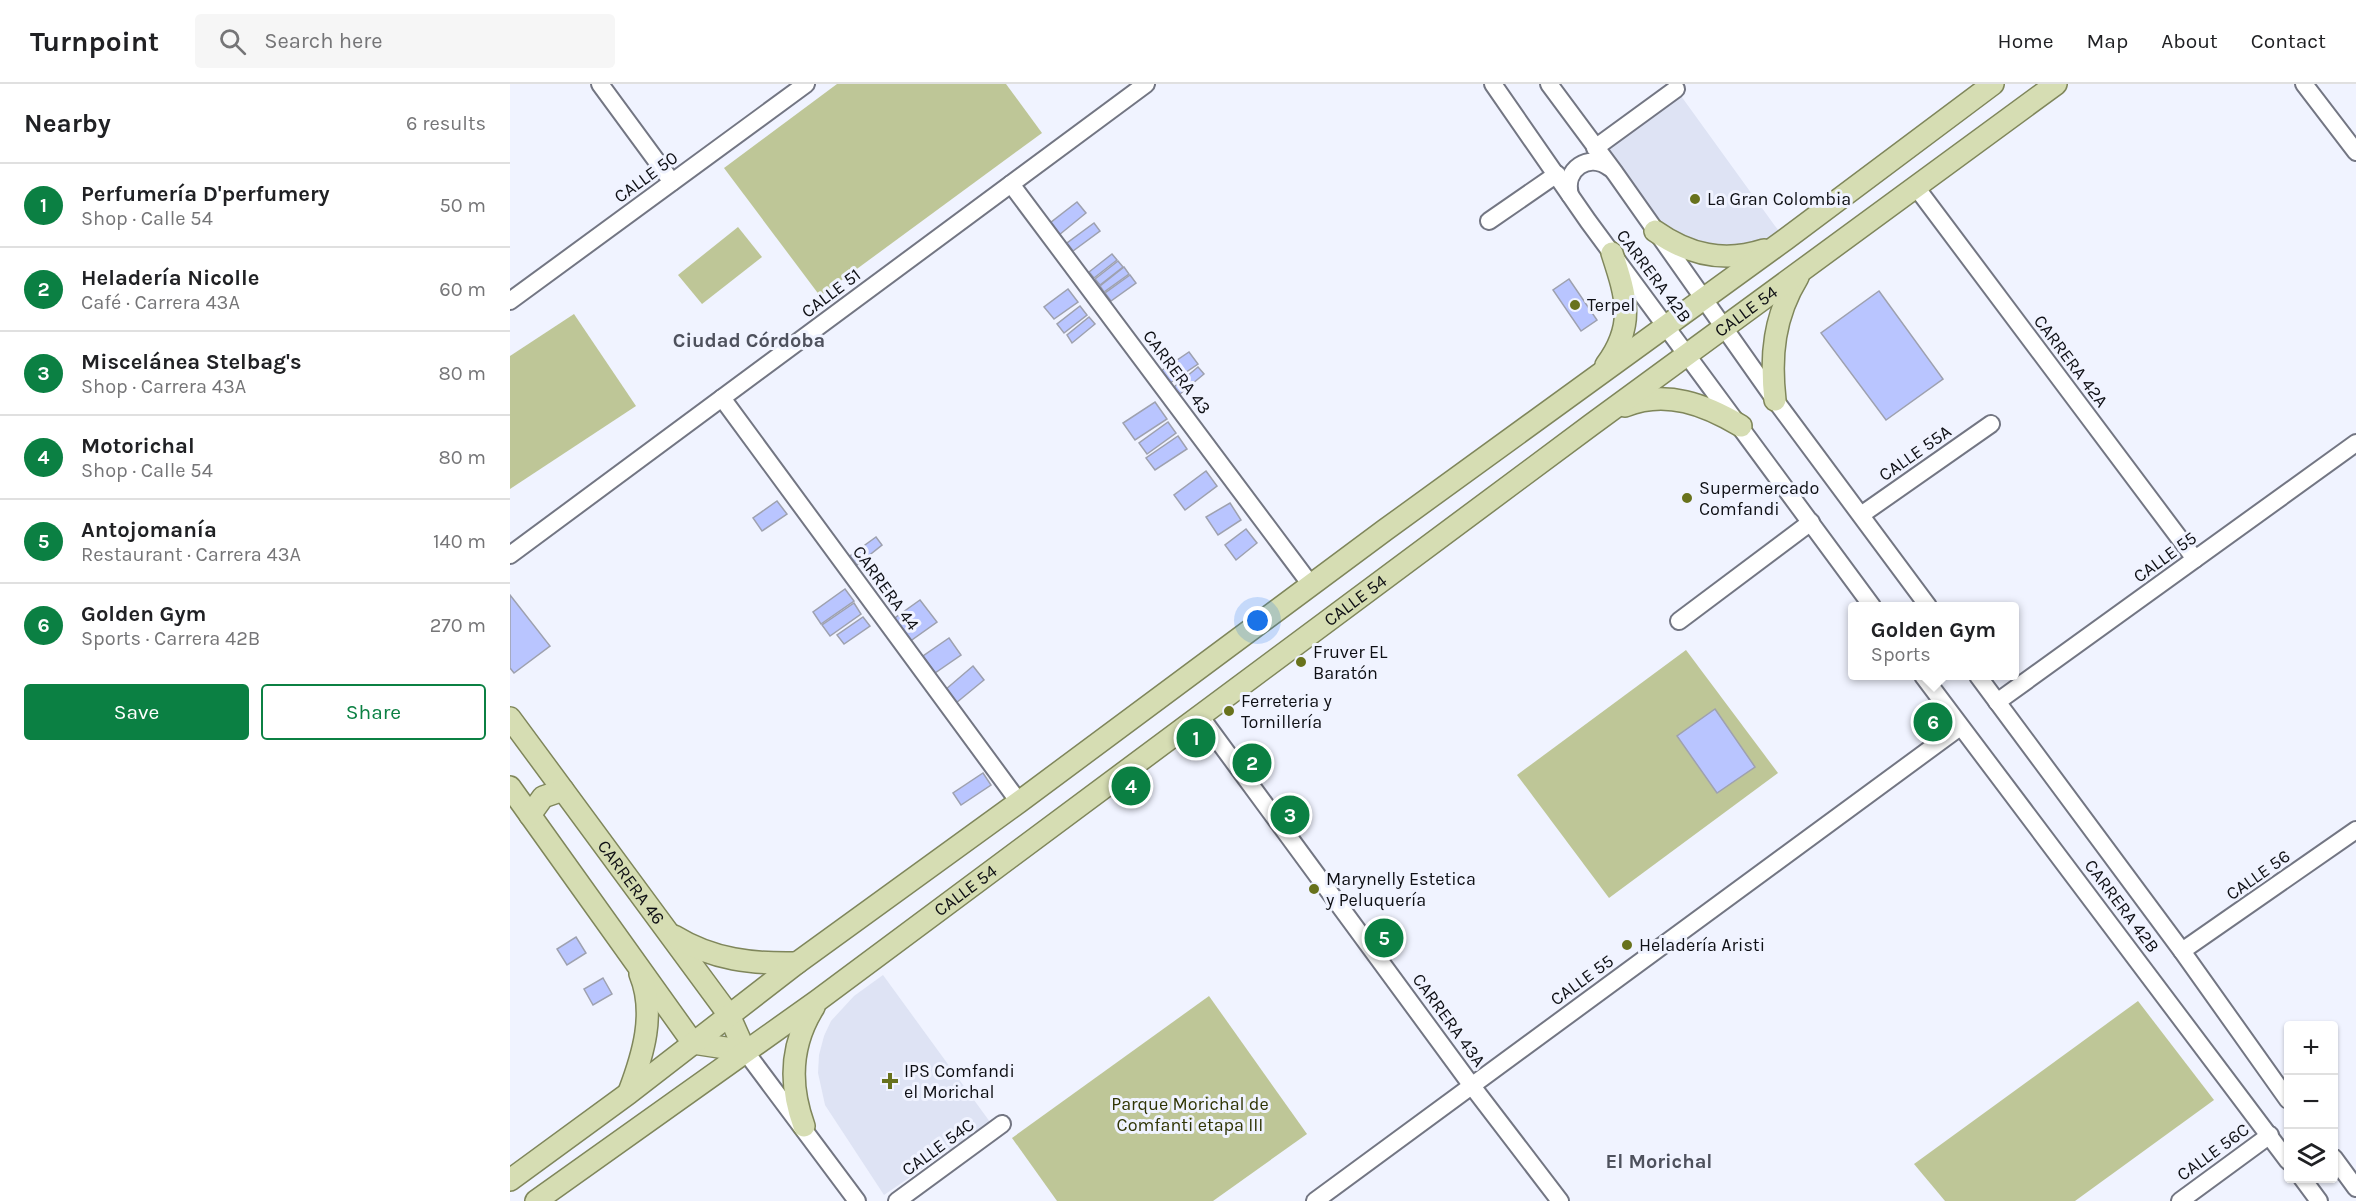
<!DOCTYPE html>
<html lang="en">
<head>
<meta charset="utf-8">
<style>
  body { margin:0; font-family:Karla,sans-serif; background:#f6f6f6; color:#202124 }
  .controls { position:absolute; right:18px; bottom:18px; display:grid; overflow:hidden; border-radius:6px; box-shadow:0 2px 4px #0004 }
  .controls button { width:54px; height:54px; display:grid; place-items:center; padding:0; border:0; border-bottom:2px solid #e0e0e0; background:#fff; color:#202124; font:30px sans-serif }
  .you { position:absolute; left:748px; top:537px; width:21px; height:21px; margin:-15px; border:4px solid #fff; border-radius:50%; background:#1a73e8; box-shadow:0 0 0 9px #1a73e833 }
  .badge { display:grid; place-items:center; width:39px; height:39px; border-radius:50%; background:#0b8043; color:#fff; font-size:20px; font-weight:700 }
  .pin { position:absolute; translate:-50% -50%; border:3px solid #fff; box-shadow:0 2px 6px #0006 }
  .popup { position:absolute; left:1338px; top:518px; width:171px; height:78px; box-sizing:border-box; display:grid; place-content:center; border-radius:6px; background:#fff; filter:drop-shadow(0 2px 4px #0005); font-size:20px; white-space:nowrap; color:#757577 }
  .popup b { font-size:22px; color:#202124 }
  .popup::after { content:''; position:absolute; left:50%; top:100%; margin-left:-12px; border:12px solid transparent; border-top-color:#fff }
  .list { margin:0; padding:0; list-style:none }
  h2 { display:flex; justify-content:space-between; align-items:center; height:78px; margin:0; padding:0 24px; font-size:26px }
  h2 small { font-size:20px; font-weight:400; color:#757577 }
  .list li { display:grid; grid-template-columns:39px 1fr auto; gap:18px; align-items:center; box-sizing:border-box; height:84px; padding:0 24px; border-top:2px solid #e0e0e0 }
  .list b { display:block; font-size:22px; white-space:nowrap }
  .list p { margin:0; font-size:20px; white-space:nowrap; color:#757577 }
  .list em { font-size:20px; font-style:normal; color:#757577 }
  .actions { display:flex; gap:12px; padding:18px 24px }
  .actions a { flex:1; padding:14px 0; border:2px solid #0b8043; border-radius:6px; text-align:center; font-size:21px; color:#0b8043 }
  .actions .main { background:#0b8043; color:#fff }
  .icon { flex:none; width:33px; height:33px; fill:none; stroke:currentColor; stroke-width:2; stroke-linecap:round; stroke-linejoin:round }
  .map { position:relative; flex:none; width:1846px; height:1117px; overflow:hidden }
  header { display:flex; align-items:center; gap:36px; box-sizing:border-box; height:84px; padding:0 30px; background:#fff; border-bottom:2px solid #e0e0e0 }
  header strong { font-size:28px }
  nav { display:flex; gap:33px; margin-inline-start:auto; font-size:21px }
  .search { width:420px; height:54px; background:#f6f6f6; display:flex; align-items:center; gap:15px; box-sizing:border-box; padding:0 21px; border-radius:6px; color:#757577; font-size:22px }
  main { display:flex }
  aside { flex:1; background:#fff }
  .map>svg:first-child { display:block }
</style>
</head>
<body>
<header>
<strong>Turnpoint</strong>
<div class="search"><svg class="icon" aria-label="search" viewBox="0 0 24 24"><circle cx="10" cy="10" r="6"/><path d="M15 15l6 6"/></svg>Search here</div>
<nav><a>Home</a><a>Map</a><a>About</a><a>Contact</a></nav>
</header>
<main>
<aside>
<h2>Nearby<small>6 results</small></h2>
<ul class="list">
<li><span class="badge">1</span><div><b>Perfumería D'perfumery</b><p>Shop · Calle 54</p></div><em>50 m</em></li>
<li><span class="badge">2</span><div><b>Heladería Nicolle</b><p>Café · Carrera 43A</p></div><em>60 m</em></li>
<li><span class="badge">3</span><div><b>Miscelánea Stelbag's</b><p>Shop · Carrera 43A</p></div><em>80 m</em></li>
<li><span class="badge">4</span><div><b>Motorichal</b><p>Shop · Calle 54</p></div><em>80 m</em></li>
<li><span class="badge">5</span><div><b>Antojomanía</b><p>Restaurant · Carrera 43A</p></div><em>140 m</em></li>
<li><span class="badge">6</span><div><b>Golden Gym</b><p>Sports · Carrera 42B</p></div><em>270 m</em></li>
</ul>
<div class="actions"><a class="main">Save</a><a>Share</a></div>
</aside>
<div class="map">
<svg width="1846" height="1117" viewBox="0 0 1846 1117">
  <rect width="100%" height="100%" fill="#f0f3ff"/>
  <g fill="#dee3f4">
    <polygon points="1166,5 1265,142 1276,155 1259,165 1162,159 1085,64"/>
    <polygon points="373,891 480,1038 374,1111 315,1021 308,989 309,971 314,952 321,937 344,912"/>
  </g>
  <g fill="#bec697">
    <polygon points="327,0 496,0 532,49 310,212 214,84"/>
    <polygon points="228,143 252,173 192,220 168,191"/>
    <polygon points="64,230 126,322 0,405 0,272"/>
    <polygon points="1176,566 1268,689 1099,814 1007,691"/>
    <polygon points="699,912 797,1050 703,1117 547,1117 502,1054"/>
    <polygon points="1628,917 1704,1016 1565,1117 1435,1117 1404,1080"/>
  </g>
  <g fill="#b9c5ff" stroke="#9ea1af" stroke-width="1.5">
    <polygon points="567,118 576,129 549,151 540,139"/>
    <polygon points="584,139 590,147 563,167 557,159"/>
    <polygon points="602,170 607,176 584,194 579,188"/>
    <polygon points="608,177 613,183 590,201 585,195"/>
    <polygon points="614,183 619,190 594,208 590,202"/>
    <polygon points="620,191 626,199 601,217 595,209"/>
    <polygon points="1059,195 1087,236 1071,247 1043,206"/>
    <polygon points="558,205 568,218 544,235 534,223"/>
    <polygon points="1369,207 1433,295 1376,336 1311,249"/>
    <polygon points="570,222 577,231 554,249 547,240"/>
    <polygon points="579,233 585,240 562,259 557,251"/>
    <polygon points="679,268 688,280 660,299 651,287"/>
    <polygon points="688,283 694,290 670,310 664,303"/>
    <polygon points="645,318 657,335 625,356 613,339"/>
    <polygon points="658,338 666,349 637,370 629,359"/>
    <polygon points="668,352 677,365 645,386 636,374"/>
    <polygon points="696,387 707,402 675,426 664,411"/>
    <polygon points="267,417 277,430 252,447 243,434"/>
    <polygon points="720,419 731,436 708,451 696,433"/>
    <polygon points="736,445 747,459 726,476 715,461"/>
    <polygon points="366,453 372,461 347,481 340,472"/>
    <polygon points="335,505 344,517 311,540 303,528"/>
    <polygon points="0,511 40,562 4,589 0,584"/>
    <polygon points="410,516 427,538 399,558 382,536"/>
    <polygon points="344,519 351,530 320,552 312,541"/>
    <polygon points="353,533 360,542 334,560 327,551"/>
    <polygon points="439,554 451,571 425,589 413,572"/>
    <polygon points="463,582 474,596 446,619 435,606"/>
    <polygon points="1205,625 1245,683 1207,709 1167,652"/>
    <polygon points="473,689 481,701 451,721 443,709"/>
    <polygon points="66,853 76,869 57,881 47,865"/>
    <polygon points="93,894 102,910 83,921 74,905"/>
  </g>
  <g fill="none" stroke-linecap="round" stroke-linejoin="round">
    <g stroke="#737683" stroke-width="20">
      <g id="minor">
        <polyline points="90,0 162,98"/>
        <polyline points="983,0 1078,137 1362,522"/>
        <polyline points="1039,0 1105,89 1265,316 1418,522"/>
        <polyline points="1794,0 1846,68"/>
        <polyline points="1085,64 1166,5"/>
        <polyline points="501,100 801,501"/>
        <polyline points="1406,103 1685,475"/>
        <path d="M1060 111C1053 85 1079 68 1100 84"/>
        <polyline points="979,137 1047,90"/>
        <polyline points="0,217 296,0"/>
        <polyline points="212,314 509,718"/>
        <polyline points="1351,431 1481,340"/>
        <polyline points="0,471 636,0"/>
        <polyline points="1169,537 1301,438"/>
        <polyline points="1413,592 1778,1077"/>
        <polyline points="1468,592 1672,867 1778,1016"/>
        <polyline points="1487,618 1846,359"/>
        <polyline points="690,632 962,1002 1050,1117"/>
        <polyline points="1672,867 1846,746"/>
        <polyline points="235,967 347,1117"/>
        <polyline points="1824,1074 1846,1104"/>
        <polyline points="1792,1094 1809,1117"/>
        <polyline points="387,1117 492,1040"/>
        <polyline points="805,1117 1450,643"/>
        <polyline points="1670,1117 1760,1051"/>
      </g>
    </g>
    <g stroke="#7f865b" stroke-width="24">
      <g id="major">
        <path d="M1145 147C1179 171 1214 179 1254 166"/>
        <path d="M1096 281C1126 241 1116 212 1102 169"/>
        <path d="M1265 316C1260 272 1264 232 1288 193"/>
        <path d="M1115 322C1156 305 1196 321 1231 342"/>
        <path id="s1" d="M0 634 219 931 235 967"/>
        <polyline points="0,703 183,959 235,967"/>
        <polyline points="20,731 33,713 53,706"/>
        <path d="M164 852C203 876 243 880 287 879"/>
        <path d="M119 1008C133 971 146 929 130 890"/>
        <path d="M294 1042C279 1001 280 961 304 923"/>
        <polyline points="0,1096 119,1009 287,879 509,718 875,446 1276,155 1483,0"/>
        <path id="s2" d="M26 1117 307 917 1081 341 1546 0"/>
      </g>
    </g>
    <use href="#minor" stroke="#fff" stroke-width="16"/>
    <use href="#major" stroke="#d6ddb3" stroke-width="21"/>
  </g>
  <g fill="#68721c" stroke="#f0f3ff" stroke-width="2">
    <circle cx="1185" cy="115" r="6"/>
    <circle cx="1065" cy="221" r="6"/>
    <circle cx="1177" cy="414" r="6"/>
    <circle cx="791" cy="578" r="6"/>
    <circle cx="719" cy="627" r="6"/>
    <circle cx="804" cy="805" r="6"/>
    <circle cx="1117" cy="861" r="6"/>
    <path d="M377 988h6v6h6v6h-6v6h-6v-6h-6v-6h6z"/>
  </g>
  <g text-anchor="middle" stroke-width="6" stroke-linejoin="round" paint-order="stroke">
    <g font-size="18" fill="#0f1015" stroke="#f0f3ff">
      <text transform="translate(136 93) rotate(-36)" y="6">CALLE 50</text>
      <text transform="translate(1144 192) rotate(53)" y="6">CARRERA 42B</text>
      <text transform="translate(321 209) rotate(-37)" y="6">CALLE 51</text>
      <text dy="6" stroke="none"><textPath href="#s2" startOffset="1502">CALLE 54</textPath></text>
      <text transform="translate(1561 277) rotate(53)" y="6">CARRERA 42A</text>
      <text transform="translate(667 288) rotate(53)" y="6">CARRERA 43</text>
      <text transform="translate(1405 369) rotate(-35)" y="6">CALLE 55A</text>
      <text transform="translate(1655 473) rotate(-36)" y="6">CALLE 55</text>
      <text transform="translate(376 504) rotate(54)" y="6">CARRERA 44</text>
      <text dy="6" stroke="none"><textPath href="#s2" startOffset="1016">CALLE 54</textPath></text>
      <text transform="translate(1748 791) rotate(-35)" y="6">CALLE 56</text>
      <text dy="6" stroke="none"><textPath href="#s1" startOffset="204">CARRERA 46</textPath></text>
      <text dy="6" stroke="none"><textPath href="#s2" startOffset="530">CALLE 54</textPath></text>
      <text transform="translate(1612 822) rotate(53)" y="6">CARRERA 42B</text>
      <text transform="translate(1072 896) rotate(-36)" y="6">CALLE 55</text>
      <text transform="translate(939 936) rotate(54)" y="6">CARRERA 43A</text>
      <text transform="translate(428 1063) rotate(-36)" y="6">CALLE 54C</text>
      <text transform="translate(1703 1068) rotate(-36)" y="6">CALLE 56C</text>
    </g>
    <g font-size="18" fill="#0f1015" stroke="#f0f3ff" text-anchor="start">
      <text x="1197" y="121">La Gran Colombia</text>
      <text x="1077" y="227">Terpel</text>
      <text x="1189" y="410">Supermercado<tspan x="1189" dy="21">Comfandi</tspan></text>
      <text x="803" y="574">Fruver EL<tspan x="803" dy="21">Baratón</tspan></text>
      <text x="731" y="623">Ferreteria y<tspan x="731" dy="21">Tornillería</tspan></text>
      <text x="816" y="801">Marynelly Estetica<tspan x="816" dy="21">y Peluquería</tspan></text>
      <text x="1129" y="867">Heladería Aristi</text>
      <text x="394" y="993">IPS Comfandi<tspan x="394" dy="21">el Morichal</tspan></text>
    </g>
    <g font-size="18" fill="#2f3404" stroke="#f0f3ff">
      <text x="680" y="1026">Parque Morichal de<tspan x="680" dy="21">Comfanti etapa III</tspan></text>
    </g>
    <g font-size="20" font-weight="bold" fill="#4e515d" stroke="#f0f3ff">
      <text x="239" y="263">Ciudad Córdoba</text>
      <text x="1149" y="1084">El Morichal</text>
    </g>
  </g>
</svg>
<div class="controls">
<button>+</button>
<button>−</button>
<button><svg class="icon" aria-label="layers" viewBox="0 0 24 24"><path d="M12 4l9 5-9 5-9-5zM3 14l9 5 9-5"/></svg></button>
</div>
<div class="you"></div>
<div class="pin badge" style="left:686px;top:654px">1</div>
<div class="pin badge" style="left:742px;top:679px">2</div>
<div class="pin badge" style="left:780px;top:731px">3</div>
<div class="pin badge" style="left:621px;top:702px">4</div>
<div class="pin badge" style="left:874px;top:854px">5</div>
<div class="pin badge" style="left:1423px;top:638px">6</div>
<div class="popup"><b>Golden Gym</b>Sports</div>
</div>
</main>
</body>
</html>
